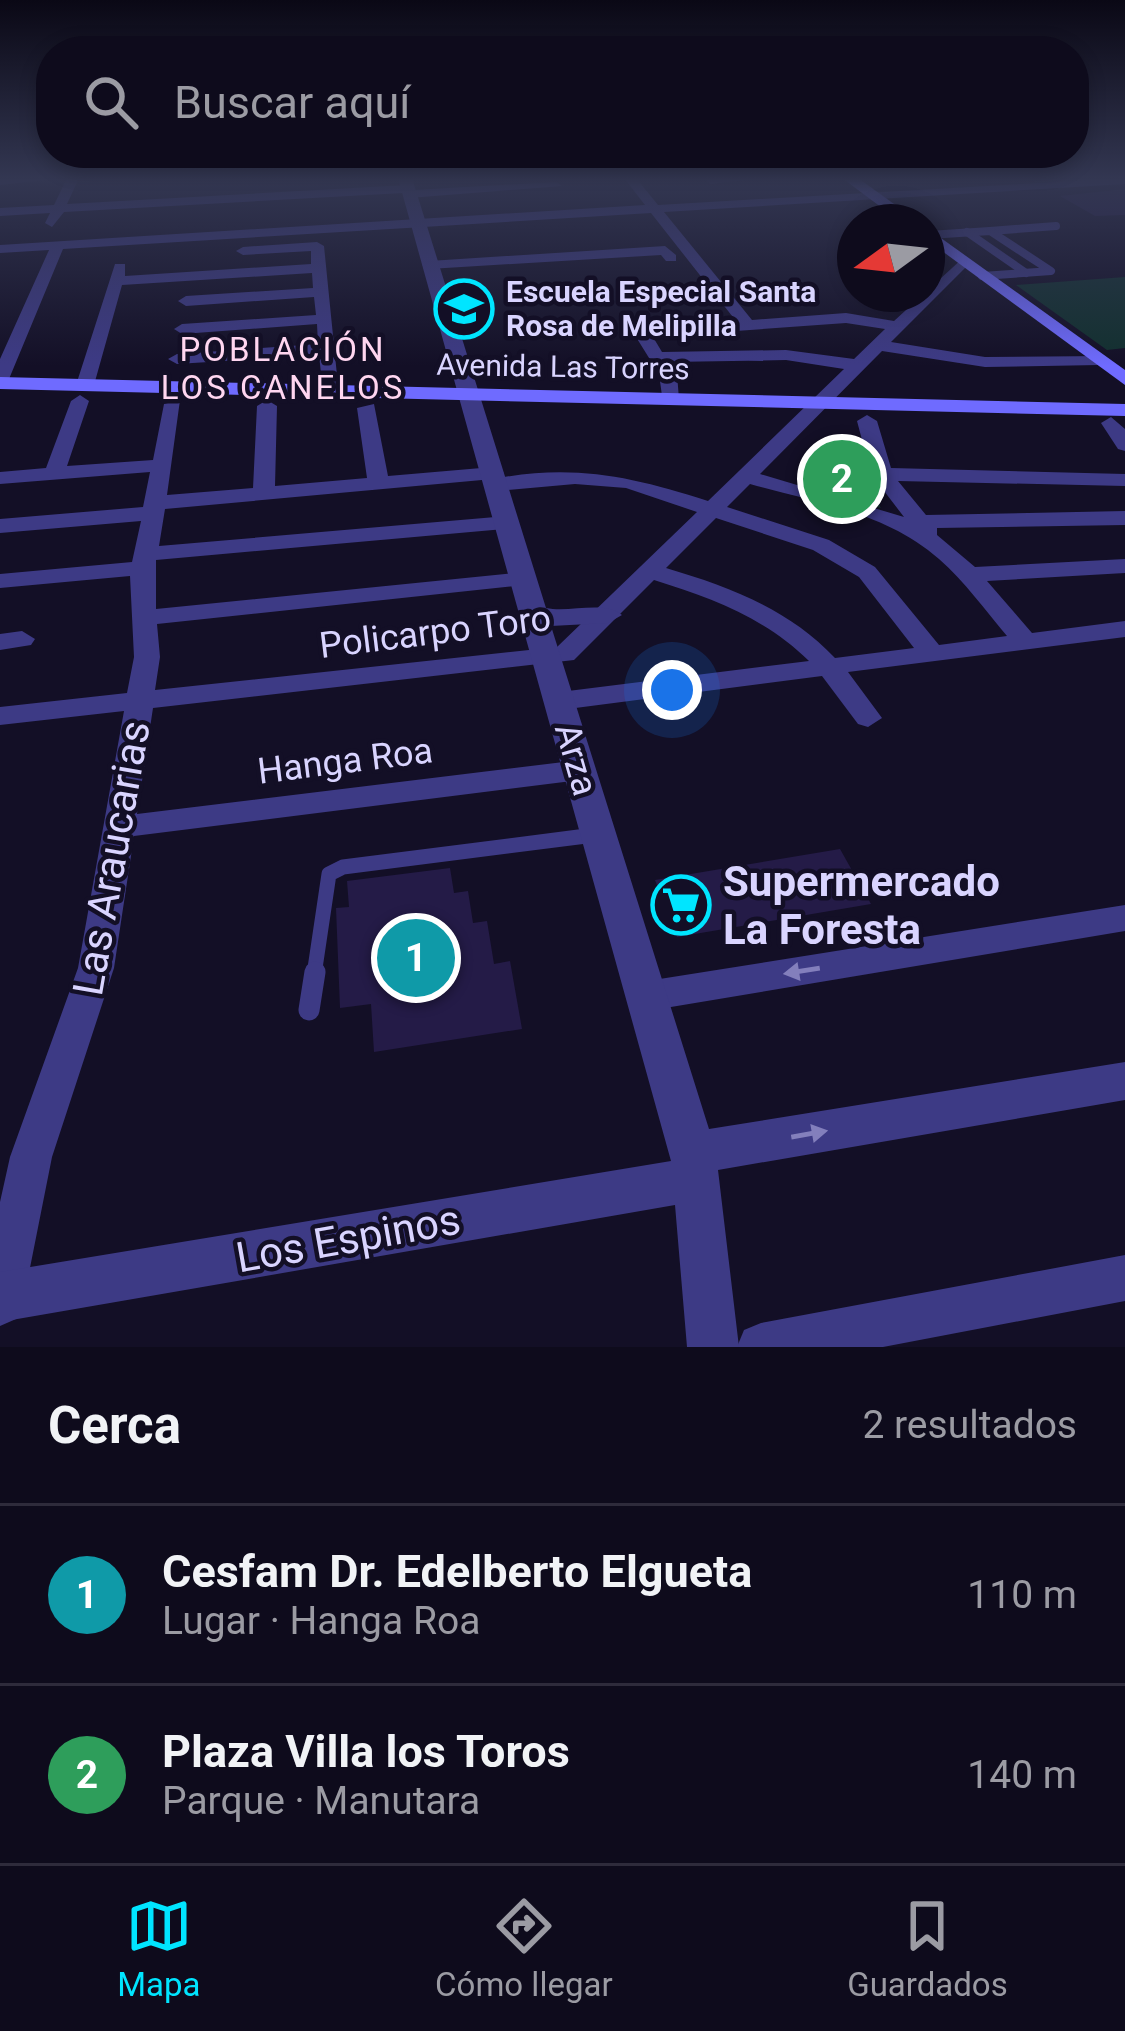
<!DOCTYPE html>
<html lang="es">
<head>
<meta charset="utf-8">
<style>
  body { margin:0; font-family:Roboto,sans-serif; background:#1c1929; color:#f1f3f6 }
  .compass { position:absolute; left:837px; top:204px; width:108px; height:108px; border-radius:50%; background:#0e0b1c; box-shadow:0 6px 18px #0003; rotate:255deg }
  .you { position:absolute; left:672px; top:690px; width:42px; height:42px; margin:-30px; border:9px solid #fff; border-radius:50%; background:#1a73e8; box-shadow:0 0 0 18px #1a73e833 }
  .badge { display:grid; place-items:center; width:78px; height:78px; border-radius:50%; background:#00e5ff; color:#fff; font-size:39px; font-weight:700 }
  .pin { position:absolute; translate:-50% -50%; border:6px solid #fff; box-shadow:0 3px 12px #0006 }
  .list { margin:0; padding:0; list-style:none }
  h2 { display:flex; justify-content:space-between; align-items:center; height:156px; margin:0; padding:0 48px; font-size:51px }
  h2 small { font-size:39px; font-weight:400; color:#9b9ba3 }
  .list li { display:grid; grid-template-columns:78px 1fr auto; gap:36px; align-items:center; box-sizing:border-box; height:180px; padding:0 48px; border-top:3px solid #2e2b3b }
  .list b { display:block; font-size:45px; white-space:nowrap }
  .list p { margin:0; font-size:39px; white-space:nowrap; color:#9b9ba3 }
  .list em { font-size:39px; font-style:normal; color:#9b9ba3 }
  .icon { flex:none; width:66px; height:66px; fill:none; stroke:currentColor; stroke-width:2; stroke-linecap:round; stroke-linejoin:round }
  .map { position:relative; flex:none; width:1125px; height:1347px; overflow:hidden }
  .search { position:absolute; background:#0e0b1c; box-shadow:0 6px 18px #0003; left:36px; right:36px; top:36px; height:132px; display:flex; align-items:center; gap:30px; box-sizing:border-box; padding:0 42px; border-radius:48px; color:#9b9ba3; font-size:45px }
  .sheet { height:516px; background:#0e0b1c }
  nav { display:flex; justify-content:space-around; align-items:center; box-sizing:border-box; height:168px; border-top:3px solid #2e2b3b; background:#0e0b1c; font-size:33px; color:#9b9ba3 }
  nav a { display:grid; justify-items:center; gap:6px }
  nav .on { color:#00e5ff }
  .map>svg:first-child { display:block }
</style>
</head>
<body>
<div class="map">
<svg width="1125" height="1347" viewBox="0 0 1125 1347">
  <rect width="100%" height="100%" fill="#130f26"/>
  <g fill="#12302f">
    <polygon points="1125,277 1125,348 1107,350 1016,285"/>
    <polygon points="827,468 856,468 881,508 813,491"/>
  </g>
  <g fill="#241b47">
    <polygon points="1125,189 1125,215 1095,216 1060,196"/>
    <polygon points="840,849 871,904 677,937 655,880"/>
    <polygon points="450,868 454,893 468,891 473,923 487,921 494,964 510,961 522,1029 374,1052 371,1004 340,1008 336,908 349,907 347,881"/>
  </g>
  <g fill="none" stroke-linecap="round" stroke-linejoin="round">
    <g stroke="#3d3a85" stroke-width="8">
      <polyline points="990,231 1056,226"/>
      <polyline points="967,232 1026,273"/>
      <polyline points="929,235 990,231 1051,271 982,276"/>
    </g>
    <polyline stroke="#3d3a85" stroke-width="15" points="314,975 329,874 343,867 594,835"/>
    <polyline stroke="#3d3a85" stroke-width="21" points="309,1010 315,972"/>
    <g fill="#3d3a85" fill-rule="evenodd">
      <polygon points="0,178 62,178 0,185"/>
      <polygon points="67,178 79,178 67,204 407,185 413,190 556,182 562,186 409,198 403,193 64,212 52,227 45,223 50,213 0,216 0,208 54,205"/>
      <path d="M624 178H636L658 205 1125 178V184L664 212 752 320 846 313 894 321 963 258 968 259V265L891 342 985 357 1105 356V364L1099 365 985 367 882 351 760 474 904 517 871 474 857 421 867 415 877 421 891 468 1125 474V486L898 481 926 515 1125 511V525L937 528V535L975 567 1125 559V573L987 581 1032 633 1125 621V637L848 672 882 718 868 727 858 724 822 676 560 710 550 707 546 701 560 692 809 661C765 618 712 598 654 580L574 660 153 708 137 814 580 760 591 763 595 770 591 777 580 780 134 836 114 968 52 1157 23 1303 16 1319 0 1326V1202L10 1157 78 968 124 711 0 725V707L127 693 134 657 130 576 0 588V574L132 562 141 521 0 533V519L143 507 150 472 0 484V472L46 468 71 401 80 395 89 401 67 466 153 460 164 404 180 400 167 495 253 488 257 406 267 400 277 406 275 486 367 478 357 408 374 404 388 476 493 467 504 473 493 479 165 509 159 546 507 516 515 518V528L156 560V609L524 572 533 574 536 579 533 584 157 624 160 657 155 690 557 647 697 512 626 488 575 484 496 491 485 485 488 480C571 463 630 476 708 501L844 369 786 360 669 362 677 374 679 399 663 403 659 374 636 337 642 328 736 321 651 213 63 249 9 379 0 384V359L49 250 0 253V245L645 205ZM846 323 885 329 854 359 786 350 662 352 653 337ZM750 484C815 502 887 513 939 559 965 582 985 610 1007 636L939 645 875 567 829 540 727 507ZM716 518 813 550 859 577 914 648 835 658C789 609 730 587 666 568Z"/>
      <polygon points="705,178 763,178 710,184"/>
      <polygon points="317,242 324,246 339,395 323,391 319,355 177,364 168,359 177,354 318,344 317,324 182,334 174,329 182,324 316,315 314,297 186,306 178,301 186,296 313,288 312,273 122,285 94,385 85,391 76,385 115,264 125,264 125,276 311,264 311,251 243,255 236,251 243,247"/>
      <polygon points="665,246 676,255 676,261 666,261 661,255 429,269 422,265 429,261"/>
      <polygon points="1111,417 1125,429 1125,451 1118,449 1101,423"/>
      <polygon points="22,631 35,639 31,645 0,650 0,634"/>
      <polygon points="1125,905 1125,931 647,1011 634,1007 629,996 634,985 647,981"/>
      <polygon points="1125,1255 1125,1301 883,1347 737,1347 744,1330 761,1323"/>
    </g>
    <path fill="#3d3a85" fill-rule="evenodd" d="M398 178H412L546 608C570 613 604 600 622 615L608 623 551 626 709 1129 1125 1062V1100L718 1170 739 1347H687L675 1205 0 1322V1272L671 1161Z"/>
    <g fill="#6f6bff" fill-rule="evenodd">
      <polygon points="842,178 858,178 919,222 901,222"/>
      <polygon points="927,228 1125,370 1125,385 927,240"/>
      <polygon points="0,377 1125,404 1125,416 0,389"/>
    </g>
  </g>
  <defs><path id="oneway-solid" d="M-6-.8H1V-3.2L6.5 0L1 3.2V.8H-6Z" transform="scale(3)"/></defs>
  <g fill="#837fbc">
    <use href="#oneway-solid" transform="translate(802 971) rotate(171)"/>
    <use href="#oneway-solid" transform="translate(809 1134) rotate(-10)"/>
  </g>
  <linearGradient id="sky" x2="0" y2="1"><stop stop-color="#0a0815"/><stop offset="0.49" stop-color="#333752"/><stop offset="1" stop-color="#333752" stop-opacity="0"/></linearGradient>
  <rect width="1125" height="366" fill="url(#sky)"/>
  <defs>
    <g id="school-ring" transform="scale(3)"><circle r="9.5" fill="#130f26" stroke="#00e5ff" stroke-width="1.5"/><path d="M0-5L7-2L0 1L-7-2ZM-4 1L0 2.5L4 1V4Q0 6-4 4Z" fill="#00e5ff"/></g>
    <g id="supermarket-ring" transform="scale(3)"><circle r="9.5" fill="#130f26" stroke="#00e5ff" stroke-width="1.5"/><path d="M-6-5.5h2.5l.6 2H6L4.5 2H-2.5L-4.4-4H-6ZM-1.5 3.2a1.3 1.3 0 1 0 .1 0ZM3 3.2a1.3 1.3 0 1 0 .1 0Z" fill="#00e5ff"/></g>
  </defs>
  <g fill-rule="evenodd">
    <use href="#school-ring" x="464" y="309"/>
    <use href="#supermarket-ring" x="681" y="905"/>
  </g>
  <g text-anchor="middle" stroke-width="9" stroke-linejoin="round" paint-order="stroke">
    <g font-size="30" font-weight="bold" fill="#d9d4ff" stroke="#130f26" text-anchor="start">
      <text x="506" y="302">Escuela Especial Santa<tspan x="506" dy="34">Rosa de Melipilla</tspan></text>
    </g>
    <g font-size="30" fill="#d9d4ff" stroke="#130f26">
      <text transform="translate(563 367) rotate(1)" y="10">Avenida Las Torres</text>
    </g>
    <g font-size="33" letter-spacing="3" fill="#ffd6f0" stroke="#130f26">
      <text x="283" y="361">POBLACIÓN<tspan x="283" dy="38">LOS CANELOS</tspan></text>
    </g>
    <g font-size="36" fill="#d9d4ff" stroke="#130f26">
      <text transform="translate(435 631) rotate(-7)" y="13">Policarpo Toro</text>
      <text transform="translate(577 759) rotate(74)" y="13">Arza</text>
      <text transform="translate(345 760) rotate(-7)" y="13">Hanga Roa</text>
    </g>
    <g font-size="42" fill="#d9d4ff" stroke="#130f26">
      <text transform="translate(111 858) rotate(-80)" y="15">Las Araucarias</text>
      <text transform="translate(348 1238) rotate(-10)" y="15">Los Espinos</text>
    </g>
    <g font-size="42" font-weight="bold" fill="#d9d4ff" stroke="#130f26" text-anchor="start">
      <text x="723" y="896">Supermercado<tspan x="723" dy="48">La Foresta</tspan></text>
    </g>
  </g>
</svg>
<svg class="compass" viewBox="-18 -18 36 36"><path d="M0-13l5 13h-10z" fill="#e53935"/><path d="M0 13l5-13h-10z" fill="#9b9ba3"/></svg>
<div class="you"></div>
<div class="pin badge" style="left:416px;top:958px;background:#0f9aa8">1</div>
<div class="pin badge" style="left:842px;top:479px;background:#2e9e5b">2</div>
<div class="search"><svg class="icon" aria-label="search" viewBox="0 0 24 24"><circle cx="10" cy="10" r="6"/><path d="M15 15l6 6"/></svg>Buscar aquí</div>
</div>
<section class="sheet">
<h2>Cerca<small>2 resultados</small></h2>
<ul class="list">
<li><span class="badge" style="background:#0f9aa8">1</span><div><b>Cesfam Dr. Edelberto Elgueta</b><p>Lugar · Hanga Roa</p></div><em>110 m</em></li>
<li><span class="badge" style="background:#2e9e5b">2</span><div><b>Plaza Villa los Toros</b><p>Parque · Manutara</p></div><em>140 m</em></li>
</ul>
</section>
<nav>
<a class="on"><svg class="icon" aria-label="map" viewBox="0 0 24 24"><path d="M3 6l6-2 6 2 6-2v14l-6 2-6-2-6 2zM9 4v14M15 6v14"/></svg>Mapa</a>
<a><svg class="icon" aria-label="directions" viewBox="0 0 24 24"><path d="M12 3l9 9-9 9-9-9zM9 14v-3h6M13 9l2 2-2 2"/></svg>Cómo llegar</a>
<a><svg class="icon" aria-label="saved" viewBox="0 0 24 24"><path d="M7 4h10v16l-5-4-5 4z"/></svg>Guardados</a>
</nav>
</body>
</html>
